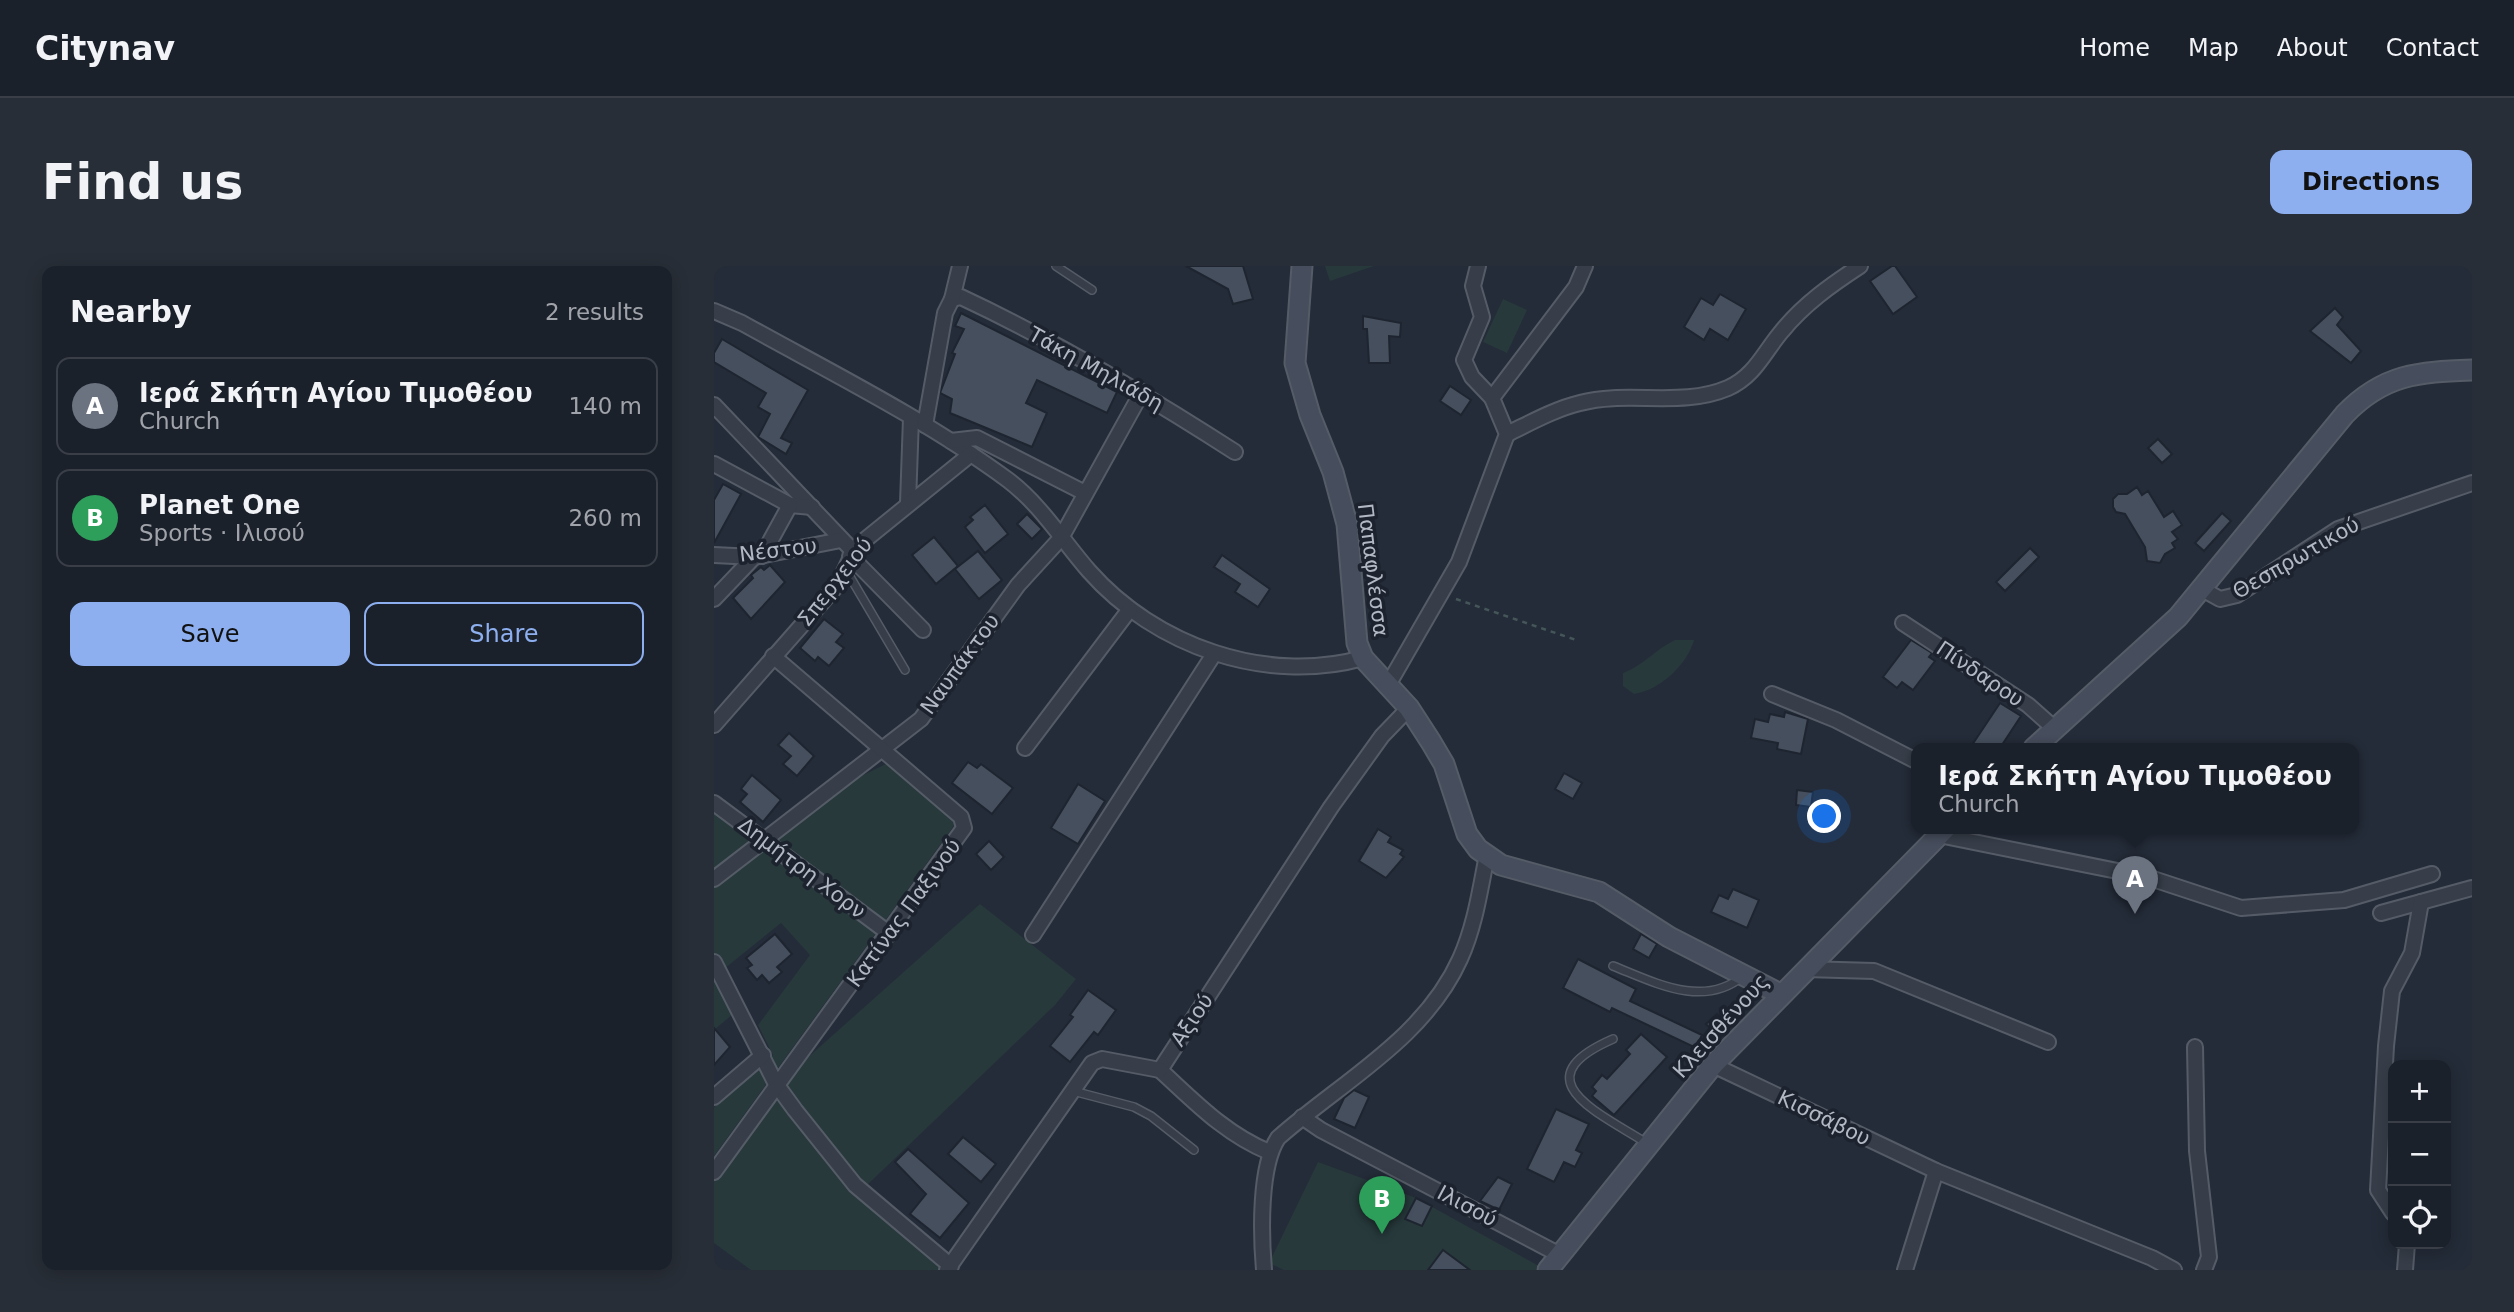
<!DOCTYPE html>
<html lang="en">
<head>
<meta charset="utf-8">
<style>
  body { margin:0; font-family:"DejaVu Sans",sans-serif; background:#282e37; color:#f1f3f6 }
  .controls { position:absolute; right:21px; bottom:21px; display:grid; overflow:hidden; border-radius:14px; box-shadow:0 4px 18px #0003 }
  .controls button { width:63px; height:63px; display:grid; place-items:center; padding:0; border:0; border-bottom:2px solid #393e47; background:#1b212b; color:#f1f3f6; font:35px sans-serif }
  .you { position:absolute; left:1111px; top:551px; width:24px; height:24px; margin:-18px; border:5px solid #fff; border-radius:50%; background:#1a73e8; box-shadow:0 0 0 10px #1a73e833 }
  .badge { display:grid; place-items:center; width:46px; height:46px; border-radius:50%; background:#8daff0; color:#fff; font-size:23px; font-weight:700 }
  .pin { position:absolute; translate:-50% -58px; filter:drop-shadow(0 2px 4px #0008) }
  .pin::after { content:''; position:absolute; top:37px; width:24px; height:21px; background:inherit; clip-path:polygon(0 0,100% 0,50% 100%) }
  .popup { position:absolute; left:1197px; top:477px; width:448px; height:91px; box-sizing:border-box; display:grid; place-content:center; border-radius:14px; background:#1b212b; filter:drop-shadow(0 2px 5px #0005); font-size:23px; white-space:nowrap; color:#a0a3a9 }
  .popup b { font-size:26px; color:#f1f3f6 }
  .popup::after { content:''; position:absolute; left:50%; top:100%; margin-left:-14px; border:14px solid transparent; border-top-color:#1b212b }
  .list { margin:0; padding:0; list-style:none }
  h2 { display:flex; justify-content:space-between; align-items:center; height:91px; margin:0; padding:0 28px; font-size:30px }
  h2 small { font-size:23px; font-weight:400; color:#a0a3a9 }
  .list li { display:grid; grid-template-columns:46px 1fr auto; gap:21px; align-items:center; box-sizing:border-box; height:98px; margin:0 14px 14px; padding:0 14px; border:2px solid #393e47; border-radius:14px }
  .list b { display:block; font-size:26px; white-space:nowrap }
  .list p { margin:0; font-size:23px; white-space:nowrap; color:#a0a3a9 }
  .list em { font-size:23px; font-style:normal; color:#a0a3a9 }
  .actions { display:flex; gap:14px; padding:21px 28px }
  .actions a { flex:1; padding:16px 0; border:2px solid #8daff0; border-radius:14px; text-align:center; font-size:24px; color:#8daff0 }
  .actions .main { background:#8daff0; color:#111 }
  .icon { flex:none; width:38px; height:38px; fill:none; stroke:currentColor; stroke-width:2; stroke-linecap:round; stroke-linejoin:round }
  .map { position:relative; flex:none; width:1758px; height:1004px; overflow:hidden; border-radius:14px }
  header { display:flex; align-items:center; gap:42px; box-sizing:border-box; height:98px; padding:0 35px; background:#1b212b; border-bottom:2px solid #393e47 }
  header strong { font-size:33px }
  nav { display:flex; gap:38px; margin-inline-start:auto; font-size:24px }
  .intro { display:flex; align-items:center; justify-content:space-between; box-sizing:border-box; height:168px; padding:0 42px }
  h1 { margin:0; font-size:49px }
  .button { padding:18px 32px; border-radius:14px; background:#8daff0; color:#111; font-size:24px; font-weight:700 }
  main { display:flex; gap:42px; padding:0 42px }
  aside { flex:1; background:#1b212b; border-radius:14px; box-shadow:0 4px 18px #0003 }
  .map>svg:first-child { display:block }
</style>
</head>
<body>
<header>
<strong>Citynav</strong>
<nav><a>Home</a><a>Map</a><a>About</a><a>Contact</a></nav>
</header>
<div class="intro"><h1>Find us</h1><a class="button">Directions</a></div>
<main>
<aside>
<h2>Nearby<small>2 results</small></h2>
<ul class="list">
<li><span class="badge" style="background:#6b7280">A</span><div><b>Ιερά Σκήτη Αγίου Τιμοθέου</b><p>Church</p></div><em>140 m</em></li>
<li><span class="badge" style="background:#2e9e5b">B</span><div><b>Planet One</b><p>Sports · Ιλισού</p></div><em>260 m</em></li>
</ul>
<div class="actions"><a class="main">Save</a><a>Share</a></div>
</aside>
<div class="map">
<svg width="1758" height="1004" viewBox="0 0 1758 1004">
  <rect width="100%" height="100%" fill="#242c39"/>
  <g fill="#27393b">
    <polygon points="611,0 660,0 616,15"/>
    <polygon points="789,33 813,44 793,87 769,76"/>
    <path d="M961 374H980C973 399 946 424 920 428L909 420V407C932 398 940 384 961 374Z"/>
    <polygon points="174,497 242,557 0,890 0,841 59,789 44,759 96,689 67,657 0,711 0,544 51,582 137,515"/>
    <polygon points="266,638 362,713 341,739 149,923 232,997 225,1004 37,1004 0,977 0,912 82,802"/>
    <polygon points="0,712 19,748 0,764"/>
    <polygon points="604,896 702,932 825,1000 822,1004 570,1004 555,997"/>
  </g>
  <g fill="#454f5d" stroke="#1e2530" stroke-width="2">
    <polygon points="472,0 529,0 539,33 519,38 514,23"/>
    <polygon points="1178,0 1181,0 1203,31 1179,48 1156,15"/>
    <polygon points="1006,28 1032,43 1014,74 996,63 990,74 970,61 987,32 999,39"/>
    <polygon points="1621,42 1629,51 1623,59 1647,85 1637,97 1596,65"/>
    <polygon points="247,47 403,126 393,147 323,114 312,137 333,147 318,181 236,147 238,133 226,127 241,88 238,87 250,63 241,60"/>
    <polygon points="649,50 687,57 686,71 675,70 676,97 655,97 653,63 649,63"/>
    <polygon points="8,73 94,124 67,172 78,177 72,188 44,171 56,148 44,141 52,127 0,96 0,87"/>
    <polygon points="736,120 757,134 747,149 726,135"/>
    <polygon points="1444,173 1458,188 1448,197 1434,182"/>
    <polygon points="9,218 27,228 0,277 0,234"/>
    <polygon points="1423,221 1428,229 1434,225 1450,251 1459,245 1468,259 1458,266 1464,273 1458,277 1461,282 1451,288 1446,297 1433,295 1431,281 1411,248 1402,246 1399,241 1399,233 1404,228 1413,228"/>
    <polygon points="271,239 294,268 271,287 251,261 259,254 256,251"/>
    <polygon points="1508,247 1517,255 1490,285 1481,277"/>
    <polygon points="313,248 328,263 318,273 303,258"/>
    <polygon points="220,271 244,300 222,318 198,289"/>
    <polygon points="1316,282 1325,291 1291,325 1282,316"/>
    <polygon points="264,285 288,314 265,333 241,303"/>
    <polygon points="508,289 556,323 544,341 521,326 526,318 500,301"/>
    <polygon points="56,299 71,316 37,353 19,332 39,312 37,309 47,301 50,304"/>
    <polygon points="110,353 129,368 122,376 130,382 115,400 104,391 101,395 86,382"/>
    <polygon points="1197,374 1218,387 1215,391 1221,395 1199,424 1188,416 1183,422 1169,411"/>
    <polygon points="1286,437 1307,450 1286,482 1256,482"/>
    <polygon points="1071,446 1094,453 1087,488 1063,483 1064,477 1037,472 1041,453 1054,456 1056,448 1070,451"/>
    <polygon points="75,467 100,490 83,510 69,498 77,490 64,479"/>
    <polygon points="254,496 263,502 267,498 299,522 278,548 238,517"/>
    <polygon points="850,507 868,517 859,533 841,523"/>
    <polygon points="38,509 67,534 49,556 26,536 33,528 27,523"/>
    <polygon points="364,518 391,535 364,578 337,562"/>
    <polygon points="1083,524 1099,526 1097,541 1082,539"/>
    <polygon points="664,563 677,571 674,576 689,584 686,588 690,591 672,612 645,595"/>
    <polygon points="275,575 290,591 277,604 262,588"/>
    <polygon points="1019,623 1045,634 1033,662 997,646 1005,629 1014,633"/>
    <polygon points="61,668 78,688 63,701 68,706 55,717 48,709 43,714 33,702 38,699 32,692"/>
    <polygon points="927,668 943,678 935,692 919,683"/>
    <polygon points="864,693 922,723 916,735 988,769 982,782 898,742 896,746 849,722"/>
    <polygon points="374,724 402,744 384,769 380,766 356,796 336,780 359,751 356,749"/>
    <polygon points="1003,748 1015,760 1004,770 992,758"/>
    <polygon points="0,762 16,781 0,799"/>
    <polygon points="927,768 953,791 900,849 878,830 882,825 878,821 888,809 893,813 916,788 912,784"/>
    <polygon points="640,824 655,831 641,862 620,853 630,832"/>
    <polygon points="842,843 875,858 862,884 868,887 861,901 850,896 840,916 813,903"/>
    <polygon points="249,871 282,898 267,916 234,888"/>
    <polygon points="194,883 255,937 226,972 196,948 212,928 181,896"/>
    <polygon points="784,911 798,918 785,944 766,935"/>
    <polygon points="702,932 718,940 708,960 691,953"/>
    <polygon points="729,984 756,1004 714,1004"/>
  </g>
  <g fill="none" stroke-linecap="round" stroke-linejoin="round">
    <g stroke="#555c67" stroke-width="10">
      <g id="lane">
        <polyline points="342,0 378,24"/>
        <polyline points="132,304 191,404"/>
        <path d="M899 700C940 716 989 743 1029 710"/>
        <path d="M899 773C805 814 886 847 934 878"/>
        <polyline points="359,825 420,841 437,850 480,884"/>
      </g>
    </g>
    <g stroke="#555c67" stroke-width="18">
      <g id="street">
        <polyline points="764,0 759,20 768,51 750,94 758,111 778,132"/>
        <path d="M238 33 247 31C343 76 433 129 521 186"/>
        <path d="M0 45 28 57C118 107 211 153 294 214 327 239 348 274 375 305 441 380 552 419 649 392"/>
        <polyline points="0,139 139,285"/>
        <polyline points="211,159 231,47 238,33 246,0"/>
        <path d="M793 168C816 157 841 143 866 137 914 124 967 142 1014 122 1041 110 1050 86 1068 65 1090 38 1117 19 1146 0"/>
        <polyline points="237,175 263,172 371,227"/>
        <polyline points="0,198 76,239 98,241"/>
        <polyline points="194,237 197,152"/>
        <polyline points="0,289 40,291 127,274"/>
        <polyline points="48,290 76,239"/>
        <polyline points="136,290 209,364"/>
        <polyline points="1488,323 1506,333 1523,329 1624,263 1758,217"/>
        <polyline points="0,333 40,291"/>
        <polyline points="1189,357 1314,439 1341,463"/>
        <polyline points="674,419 745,296 793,168 778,132 862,21 871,0"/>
        <polyline points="1058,428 1122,454 1202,495"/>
        <polyline points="0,459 125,317 141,282 257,188"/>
        <polyline points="311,482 416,343"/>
        <polyline points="0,537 176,668"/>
        <polyline points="1225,569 1433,611 1527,642 1630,634 1718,608"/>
        <polyline points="0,613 207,453 304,319 347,272 428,126"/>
        <polyline points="1667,647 1758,622"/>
        <polyline points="319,669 500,388"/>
        <polyline points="0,696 62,818 81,844 141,919 237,1000"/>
        <polyline points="1091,703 1160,705 1334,776"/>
        <polyline points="1481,781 1483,885 1495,991 1490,1004"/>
        <polyline points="999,799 1222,905 1438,992 1460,1004"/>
        <polyline points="446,804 617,541 668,470 695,442"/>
        <path d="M446 804C480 835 511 868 555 886"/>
        <polyline points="0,831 49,789"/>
        <polyline points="588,851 607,864 846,989"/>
        <polyline points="0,906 250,562 247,551 59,390"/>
        <polyline points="1679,947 1664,924 1672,780 1678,725 1698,687 1707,636"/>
        <polyline points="233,1004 378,797 388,793 446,804"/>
        <path d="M550 1004C547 969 545 901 564 872 627 816 710 773 746 693 761 660 766 624 773 589"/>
        <polyline points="1191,1004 1222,905"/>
        <polyline points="1691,1004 1693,978"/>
      </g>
    </g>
    <g stroke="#555c67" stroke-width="23">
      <g id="secondary">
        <polyline points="588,0 581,97 596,149 619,206 633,258 643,377 649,392 695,442 717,476 730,498 753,568 764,583 787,599 885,626 955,671 1066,728"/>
        <path d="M1320 482 1464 351 1631 148C1670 108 1704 106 1758 104"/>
        <polyline points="834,1004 999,799 1232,562"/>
      </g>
    </g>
    <polyline stroke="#455659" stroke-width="2.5" stroke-dasharray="5 5" stroke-linecap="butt" points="742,333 865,375"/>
    <use href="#lane" stroke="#373e49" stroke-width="7"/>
    <use href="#street" stroke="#373e49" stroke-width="14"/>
    <use href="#secondary" stroke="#464d5c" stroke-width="19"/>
  </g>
  <g text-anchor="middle" stroke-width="7" stroke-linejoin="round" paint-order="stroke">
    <g font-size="21" fill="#b2b9c5" stroke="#1c232e">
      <text transform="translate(382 103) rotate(29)" y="7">Τάκη Μηλιάδη</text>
      <text transform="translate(64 284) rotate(-7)" y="7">Νέστου</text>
      <text transform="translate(1582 292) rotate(-30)" y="7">Θεσπρωτικού</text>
      <text transform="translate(659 304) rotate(83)" y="7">Παπαφλέσσα</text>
      <text transform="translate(121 316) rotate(-52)" y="7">Σπερχειού</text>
      <text transform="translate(246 398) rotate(-54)" y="7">Ναυπάκτου</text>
      <text transform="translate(1266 408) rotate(34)" y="7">Πίνδαρου</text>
      <text transform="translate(88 602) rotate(37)" y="7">Δημήτρη Χορν</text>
      <text transform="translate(190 647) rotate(-54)" y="7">Κατίνας Παξινού</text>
      <text transform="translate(478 754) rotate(-56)" y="7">Αξιού</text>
      <text transform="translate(1007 760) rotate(-48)" y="7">Κλεισθένους</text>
      <text transform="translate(1110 852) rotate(26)" y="7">Κισσάβου</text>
      <text transform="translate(753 940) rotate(28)" y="7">Ιλισού</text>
    </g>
  </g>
</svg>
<div class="controls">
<button>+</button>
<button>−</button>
<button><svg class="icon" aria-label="locate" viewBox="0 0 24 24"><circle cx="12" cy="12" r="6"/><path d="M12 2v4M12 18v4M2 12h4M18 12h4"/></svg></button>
</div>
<div class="you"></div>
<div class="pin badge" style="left:1421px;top:648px;background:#6b7280">A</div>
<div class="popup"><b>Ιερά Σκήτη Αγίου Τιμοθέου</b>Church</div>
<div class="pin badge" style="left:668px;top:968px;background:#2e9e5b">B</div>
</div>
</main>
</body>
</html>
